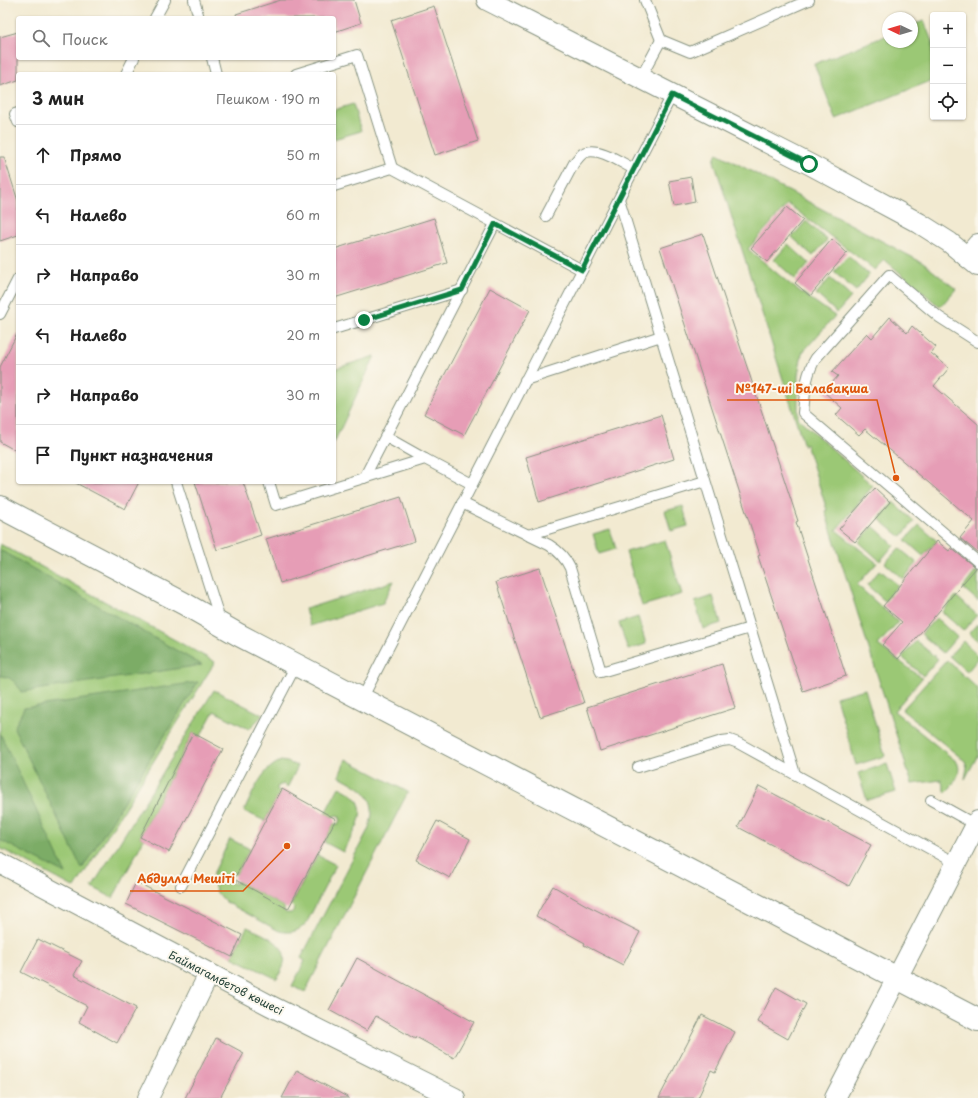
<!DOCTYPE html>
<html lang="ru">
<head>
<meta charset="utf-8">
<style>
  body { margin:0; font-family:"Playpen Sans",sans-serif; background:#f6f6f6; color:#222 }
  .controls { position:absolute; right:12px; top:12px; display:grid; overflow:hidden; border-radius:4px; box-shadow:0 1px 3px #0004 }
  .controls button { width:36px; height:36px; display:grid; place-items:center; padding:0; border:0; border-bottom:1px solid #e0e0e0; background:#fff; color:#222; font:20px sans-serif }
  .compass { position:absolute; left:882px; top:12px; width:36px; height:36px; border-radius:50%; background:#fff; box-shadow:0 1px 3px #0004; rotate:274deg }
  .stop { position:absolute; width:12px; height:12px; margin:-9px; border:3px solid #0b8043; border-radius:50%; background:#fff }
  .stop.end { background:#0b8043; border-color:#fff; box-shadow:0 1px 4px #0008 }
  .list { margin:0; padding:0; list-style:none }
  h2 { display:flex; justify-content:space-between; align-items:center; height:52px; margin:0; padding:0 16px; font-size:17px }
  h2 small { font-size:13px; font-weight:400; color:#767676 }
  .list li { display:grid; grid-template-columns:26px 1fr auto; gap:12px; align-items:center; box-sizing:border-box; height:60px; padding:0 16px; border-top:1px solid #e0e0e0 }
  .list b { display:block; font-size:15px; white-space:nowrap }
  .list em { font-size:13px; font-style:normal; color:#767676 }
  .icon { flex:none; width:22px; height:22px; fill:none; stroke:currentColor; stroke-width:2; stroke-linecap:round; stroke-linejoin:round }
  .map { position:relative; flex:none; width:978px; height:1098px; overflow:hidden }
  .search { position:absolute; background:#fff; box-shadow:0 1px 3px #0004; left:16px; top:16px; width:320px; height:44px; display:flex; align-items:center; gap:10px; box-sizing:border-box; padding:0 14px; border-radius:4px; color:#767676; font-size:15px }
  .panel { position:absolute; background:#fff; box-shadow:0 1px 3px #0004; left:16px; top:72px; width:320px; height:412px; border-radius:4px }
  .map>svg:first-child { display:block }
</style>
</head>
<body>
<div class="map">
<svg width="978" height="1098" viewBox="0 0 978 1098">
  <rect width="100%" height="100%" fill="#fbf7ec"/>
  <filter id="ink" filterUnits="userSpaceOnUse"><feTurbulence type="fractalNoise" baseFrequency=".025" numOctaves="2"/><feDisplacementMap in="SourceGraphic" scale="8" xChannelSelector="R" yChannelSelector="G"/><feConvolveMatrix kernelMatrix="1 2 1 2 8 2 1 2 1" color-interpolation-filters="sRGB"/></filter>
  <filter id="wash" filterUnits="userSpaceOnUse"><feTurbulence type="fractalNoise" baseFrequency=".012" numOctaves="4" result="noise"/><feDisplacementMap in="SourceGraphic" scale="16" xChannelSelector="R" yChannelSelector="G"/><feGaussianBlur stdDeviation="0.9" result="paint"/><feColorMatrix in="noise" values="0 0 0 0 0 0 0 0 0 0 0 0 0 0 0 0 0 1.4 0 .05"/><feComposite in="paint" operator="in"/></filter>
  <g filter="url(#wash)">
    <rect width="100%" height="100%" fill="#f2ead1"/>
    <g fill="#9bc875" stroke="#5d8254">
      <polygon points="924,21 933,44 933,80 836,119 814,64 888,35 888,42 912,42 912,25"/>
      <polygon points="353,104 361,131 334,139 334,110"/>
      <path d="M717 153 923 263 956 289 940 307 885 260 875 270 788 204 748 249 791 285 835 316 802 353 798 375V418L873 486 836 530 877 563 857 585 898 622 878 645 922 678 894 711 957 762C963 774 953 784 946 793L941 780 912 784 825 511 827 510 806 444 804 446 714 161Z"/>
      <polygon points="806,221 827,240 813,256 792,237"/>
      <polygon points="788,244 809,263 795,279 774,260"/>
      <polygon points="848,256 869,275 856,291 834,272"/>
      <polygon points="830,278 851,297 837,313 816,294"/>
      <polygon points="375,356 334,443 334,369"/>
      <polygon points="893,502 914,521 901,537 879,519"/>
      <polygon points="683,506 688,526 671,531 665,511"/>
      <polygon points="919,525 937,541 923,556 905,540"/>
      <polygon points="873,526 894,545 880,561 859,542"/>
      <polygon points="610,529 616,549 599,554 593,534"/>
      <polygon points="665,540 682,594 642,606 626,552"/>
      <polygon points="0,544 215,662 75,888 0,848"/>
      <polygon points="899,548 917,563 903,579 885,563"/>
      <polygon points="880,570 898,585 885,601 867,585"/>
      <polygon points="976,571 978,573 978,601 963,588"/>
      <polygon points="394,581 383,603 310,626 305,609"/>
      <polygon points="713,596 721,623 703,629 695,602"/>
      <polygon points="956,596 977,615 963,631 942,612"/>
      <polygon points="638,617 646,644 628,650 619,623"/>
      <polygon points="936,618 957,637 943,653 921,634"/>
      <polygon points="978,623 978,641 969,633"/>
      <polygon points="916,641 938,659 923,676 902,657"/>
      <polygon points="963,641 978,655 978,659 967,672 949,656"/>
      <polygon points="947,660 978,689 978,755 965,779 967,767 965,761 902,710"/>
      <polygon points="865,689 885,756 856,765 836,697"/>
      <polygon points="214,690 263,715 249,729 214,711 200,737 193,733 140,837 144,839 113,898 92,887"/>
      <path d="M346 759 408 792 305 992 292 986 305 961 301 958 368 830C380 798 364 789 339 776Z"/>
      <path d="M281 761 287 762 298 766 287 788 284 784 278 786 277 789 280 793 265 821 244 811C253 793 261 769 281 761Z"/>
      <polygon points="887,764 896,792 867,800 858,773"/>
      <path d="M339 787C345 790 351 793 355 797 370 814 351 836 343 852L324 842 333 824H338L340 820V817L337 815 332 817 325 813Z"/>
      <path d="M230 839 250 849 236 874H233C230 877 229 879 230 882L235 884 238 881 284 907V911L286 913H291L293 911 294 908 291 905 317 855 336 865 307 922C300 931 291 934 279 931L226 902 217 893 213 881V874Z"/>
      <path d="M247 927C262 934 289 943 284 964 283 969 279 974 277 979L232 957Z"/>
    </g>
    <g fill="#7cac66" stroke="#4e744d">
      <path d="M0 550 202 665 21 692C17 683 11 676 0 676Z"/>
      <polygon points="198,682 82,869 14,728 24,708"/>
      <polygon points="0,733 66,874 0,840"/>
    </g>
    <g id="blocks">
      <g fill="#e69db6">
        <polygon points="281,0 354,0 361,23 334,32 334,18 237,18 236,14"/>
        <polygon points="434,6 478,141 435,155 391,20"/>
        <polygon points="18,32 18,80 0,86 0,37"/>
        <polygon points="0,157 4,157 18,201 18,235 0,241"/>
        <polygon points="691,177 695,202 674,206 669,181"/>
        <polygon points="787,207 803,220 767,262 751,248"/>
        <polygon points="434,218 447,263 334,298 334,249"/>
        <polygon points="703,234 798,521 796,522 846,676 803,691 758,556 760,555 660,248"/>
        <polygon points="832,239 847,253 810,296 795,283"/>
        <polygon points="490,288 530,310 464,435 424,414"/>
        <polygon points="890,317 907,333 912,326 936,347 931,353 949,368 934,386 978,424 978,553 960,538 974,521 865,429 859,435 836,415 842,408 824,392 838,376 832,372 849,353 867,333 872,338"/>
        <polygon points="18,332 18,452 0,442 0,367"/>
        <polygon points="661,415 674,459 539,502 526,457"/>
        <polygon points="74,482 139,482 125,509"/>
        <polygon points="195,482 243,482 261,535 217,550"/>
        <polygon points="875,488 890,502 855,542 839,529"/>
        <polygon points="401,497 415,541 280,583 266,539"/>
        <polygon points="937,541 949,551 951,548 976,568 898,659 882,645 902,622 883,606"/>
        <polygon points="540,568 584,703 540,717 496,582"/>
        <polygon points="722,664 735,708 600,751 587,707"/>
        <polygon points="193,733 223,749 169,852 140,837"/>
        <polygon points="759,786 871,845 849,886 738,827"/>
        <polygon points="282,789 336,819 288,909 234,879"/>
        <polygon points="437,821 470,839 450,878 416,860"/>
        <polygon points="136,882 242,935 232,957 126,904"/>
        <polygon points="553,886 586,905 640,932 623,965 584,945 585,943 536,916"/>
        <polygon points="38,939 82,961 74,975 136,1008 117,1043 79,1022 87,1006 21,972"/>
        <polygon points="357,958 474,1022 454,1058 416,1037 415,1039 376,1016 367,1031 329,1010"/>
        <polygon points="776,987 806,1004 788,1039 758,1022"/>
        <polygon points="702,1015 735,1032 715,1072 711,1070 698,1098 659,1098"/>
        <polygon points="216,1038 244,1053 220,1098 185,1098"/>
        <polygon points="297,1070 349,1098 282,1098"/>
      </g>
    </g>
  </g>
  <g filter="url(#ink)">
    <use href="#blocks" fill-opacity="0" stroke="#889482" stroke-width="1"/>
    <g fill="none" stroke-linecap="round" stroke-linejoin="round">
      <g stroke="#889482" stroke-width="12">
        <g id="service">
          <polyline points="194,0 199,18"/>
          <polyline points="645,0 661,40 690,52 809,0"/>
          <polyline points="155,18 165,0"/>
          <polyline points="212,58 216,74"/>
          <polyline points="126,74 134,58"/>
          <polyline points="296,74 357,55 392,168"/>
          <polyline points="640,79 661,40"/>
          <polyline points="18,113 15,114 18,122"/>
          <polyline points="334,186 392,168 582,270"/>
          <polyline points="619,199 795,774"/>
          <path d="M546 216 574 163C578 159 581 153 586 152 602 148 621 163 634 169"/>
          <polyline points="0,314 18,279"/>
          <polyline points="334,329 462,290"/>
          <path d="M978 342 939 317 889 275 816 358C805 375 805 394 803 413L978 562"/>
          <polyline points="525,380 661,336"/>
          <polyline points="386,437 425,459"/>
          <polyline points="364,478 495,224"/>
          <polyline points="176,482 221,623"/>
          <polyline points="269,482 276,505 425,459 472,484"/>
          <path d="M462 503 549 545C559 551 565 557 570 568L601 672 750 628"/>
          <polyline points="528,535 705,481"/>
          <polyline points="362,699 672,95"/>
          <polyline points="638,767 722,741 730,740 738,743 956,863"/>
          <polyline points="931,800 976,825"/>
          <polyline points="181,886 296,665"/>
        </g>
      </g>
      <g stroke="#889482" stroke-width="22">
        <g id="minor">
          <polyline points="487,0 809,164 919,223 949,242 978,266"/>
          <polyline points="967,257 978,244"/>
          <polyline points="0,863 271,1006 455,1098"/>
          <polyline points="148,1098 209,974"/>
          <polyline points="835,1098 978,821"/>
        </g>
      </g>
      <g stroke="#889482" stroke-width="24">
        <polyline id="tertiary" points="0,507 183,603 239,635 978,1020"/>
      </g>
      <use href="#service" stroke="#fff" stroke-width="10"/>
      <use href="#minor" stroke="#fff" stroke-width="20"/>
      <use href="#tertiary" stroke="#fff" stroke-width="22"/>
    </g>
  </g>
  <g fill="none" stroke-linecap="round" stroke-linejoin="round" filter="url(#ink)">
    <polyline stroke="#0b8043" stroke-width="5" points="364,320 462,290 495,224 582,270 672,95 809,164"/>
  </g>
  <g text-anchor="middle" stroke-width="4" stroke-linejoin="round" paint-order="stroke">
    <g font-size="11" fill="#1f3d34" stroke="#fbf7ec">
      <text transform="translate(226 983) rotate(27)" y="4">Баймагамбетов көшесі</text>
    </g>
  </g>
  <path fill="none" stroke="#de580e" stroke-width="1.5" d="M896 478L877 400H727M287 846L243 891H130"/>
  <g fill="#de580e" stroke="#fbf7ec" stroke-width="1.5">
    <circle cx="896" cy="478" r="4"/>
    <circle cx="287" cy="846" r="4"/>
  </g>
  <g font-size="12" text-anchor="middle" font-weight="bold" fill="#de580e" stroke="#fbf7ec" stroke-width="4" stroke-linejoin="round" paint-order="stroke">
    <text x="802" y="393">№147-ші Балабақша</text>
    <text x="186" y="883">Абдулла Мешіті</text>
  </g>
</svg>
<div class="controls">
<button>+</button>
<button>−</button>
<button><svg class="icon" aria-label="locate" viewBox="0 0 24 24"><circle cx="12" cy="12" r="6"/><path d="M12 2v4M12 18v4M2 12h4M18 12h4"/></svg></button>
</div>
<svg class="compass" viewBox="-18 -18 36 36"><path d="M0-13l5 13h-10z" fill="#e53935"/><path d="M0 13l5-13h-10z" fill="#767676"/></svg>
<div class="stop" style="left:809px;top:164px"></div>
<div class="stop end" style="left:364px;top:320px"></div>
<div class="search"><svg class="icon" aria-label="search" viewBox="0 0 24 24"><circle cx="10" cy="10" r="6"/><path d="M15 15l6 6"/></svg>Поиск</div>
<section class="panel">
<h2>3 мин<small>Пешком · 190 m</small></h2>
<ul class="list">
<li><svg class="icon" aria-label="ahead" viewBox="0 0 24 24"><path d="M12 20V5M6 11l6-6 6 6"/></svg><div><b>Прямо</b></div><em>50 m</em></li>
<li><svg class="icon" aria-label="left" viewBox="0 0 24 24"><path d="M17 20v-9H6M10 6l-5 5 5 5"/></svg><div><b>Налево</b></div><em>60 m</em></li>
<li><svg class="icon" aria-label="right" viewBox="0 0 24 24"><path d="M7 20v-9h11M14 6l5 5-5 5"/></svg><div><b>Направо</b></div><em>30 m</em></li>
<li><svg class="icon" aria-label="left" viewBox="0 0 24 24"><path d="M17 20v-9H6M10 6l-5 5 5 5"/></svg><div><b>Налево</b></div><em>20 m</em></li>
<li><svg class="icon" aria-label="right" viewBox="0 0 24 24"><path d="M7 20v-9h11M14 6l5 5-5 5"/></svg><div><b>Направо</b></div><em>30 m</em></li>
<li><svg class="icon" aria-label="arrive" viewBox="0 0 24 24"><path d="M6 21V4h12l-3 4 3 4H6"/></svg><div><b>Пункт назначения</b></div></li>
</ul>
</section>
</div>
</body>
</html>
